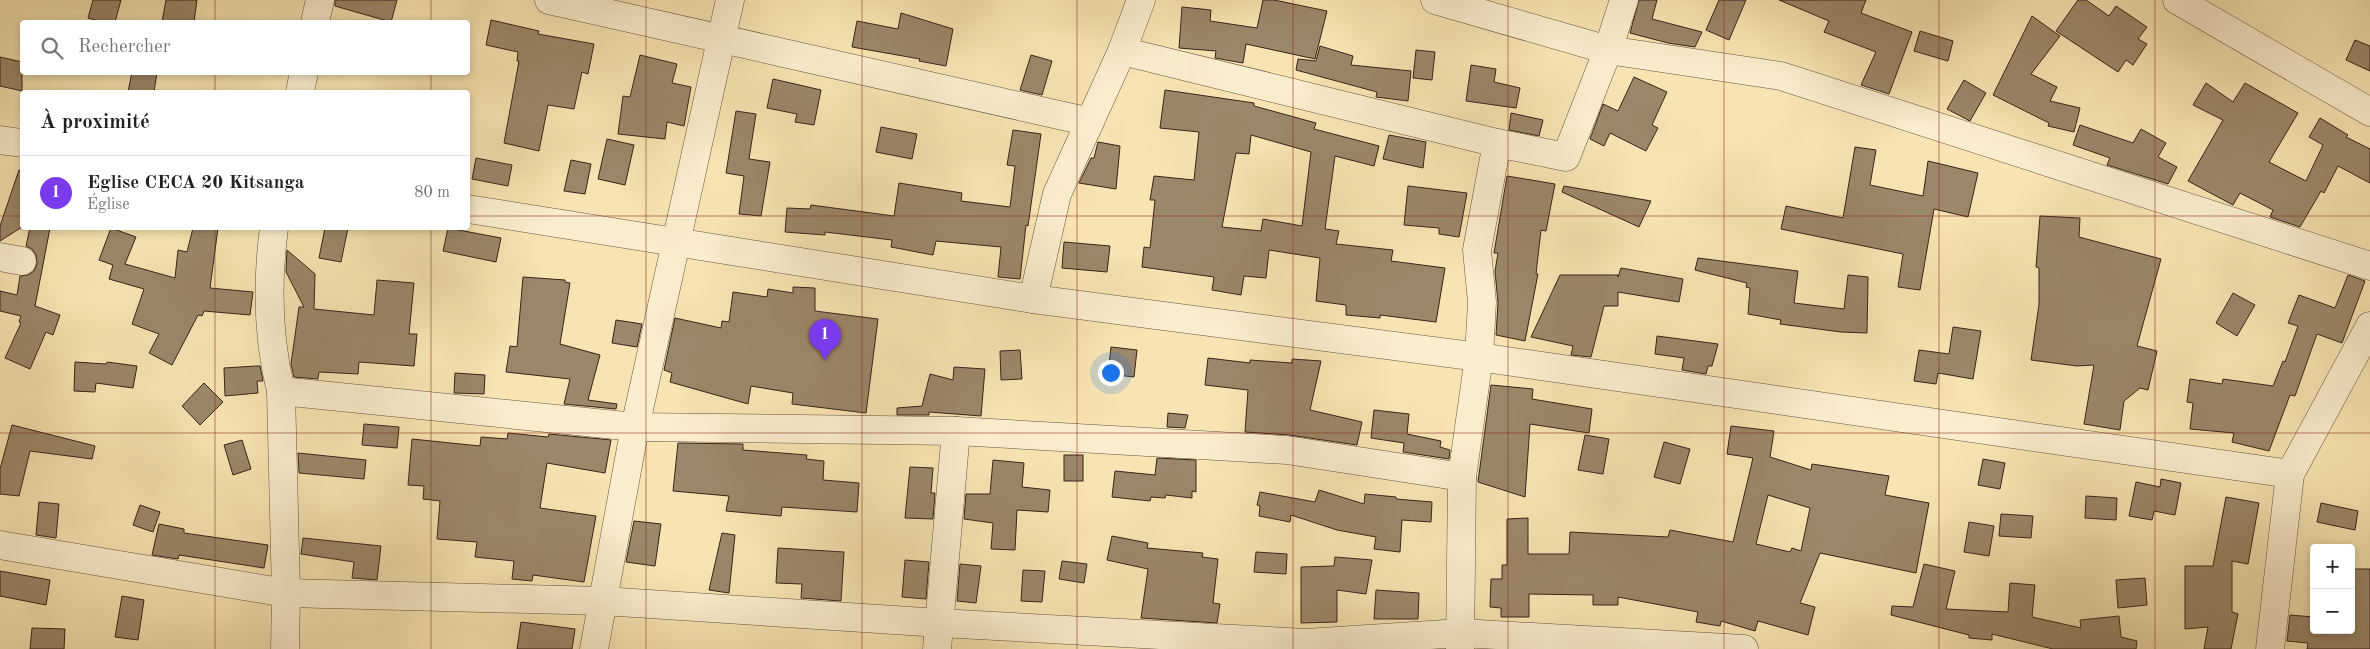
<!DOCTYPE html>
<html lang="fr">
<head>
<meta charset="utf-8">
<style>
  body { margin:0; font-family:"Old Standard TT",serif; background:#f6f6f6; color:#202124 }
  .controls { position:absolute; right:15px; bottom:15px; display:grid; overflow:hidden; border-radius:5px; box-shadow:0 2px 8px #0003 }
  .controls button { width:45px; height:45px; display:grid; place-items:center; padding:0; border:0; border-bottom:1px solid #e0e0e0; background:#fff; color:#202124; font:25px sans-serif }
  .you { position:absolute; left:1110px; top:372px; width:18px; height:18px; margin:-12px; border:4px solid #fff; border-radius:50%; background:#1a73e8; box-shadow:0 0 0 8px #1a73e833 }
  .badge { display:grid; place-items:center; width:32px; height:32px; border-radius:50%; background:#7c3aed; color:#fff; font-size:16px; font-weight:700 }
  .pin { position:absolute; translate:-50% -41px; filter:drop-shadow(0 1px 2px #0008) }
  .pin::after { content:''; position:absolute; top:26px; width:18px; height:15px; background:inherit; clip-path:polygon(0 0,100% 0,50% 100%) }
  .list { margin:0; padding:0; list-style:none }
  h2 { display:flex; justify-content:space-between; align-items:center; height:65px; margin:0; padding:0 20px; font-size:21px }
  h2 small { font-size:16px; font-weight:400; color:#757577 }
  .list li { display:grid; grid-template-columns:32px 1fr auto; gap:15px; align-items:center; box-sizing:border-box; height:75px; padding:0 20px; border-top:1px solid #e0e0e0 }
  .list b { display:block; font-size:19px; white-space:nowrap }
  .list p { margin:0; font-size:16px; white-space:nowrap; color:#757577 }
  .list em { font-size:16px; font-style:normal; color:#757577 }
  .icon { flex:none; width:28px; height:28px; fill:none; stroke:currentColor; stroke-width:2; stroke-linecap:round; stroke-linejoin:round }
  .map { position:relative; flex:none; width:2370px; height:649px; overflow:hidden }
  .search { position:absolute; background:#fff; box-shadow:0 2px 8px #0003; left:20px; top:20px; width:450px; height:55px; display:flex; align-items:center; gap:12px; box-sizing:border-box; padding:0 18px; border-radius:5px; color:#757577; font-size:19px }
  .panel { position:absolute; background:#fff; box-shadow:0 2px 8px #0003; left:20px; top:90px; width:450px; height:140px; border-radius:5px }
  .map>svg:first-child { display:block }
</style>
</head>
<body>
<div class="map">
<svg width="2370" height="649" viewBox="0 0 2370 649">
  <rect width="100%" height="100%" fill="#f7e4b2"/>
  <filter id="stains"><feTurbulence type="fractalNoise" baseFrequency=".004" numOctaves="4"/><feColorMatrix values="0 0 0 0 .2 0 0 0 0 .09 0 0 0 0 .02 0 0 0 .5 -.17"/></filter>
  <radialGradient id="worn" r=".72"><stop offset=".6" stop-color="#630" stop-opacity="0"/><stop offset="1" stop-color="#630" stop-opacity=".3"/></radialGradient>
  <g fill="#9b8769" stroke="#382319" fill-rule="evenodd">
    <polygon points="93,0 121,0 115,22 103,22 88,18"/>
    <polygon points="166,0 197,0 194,22 162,22"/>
    <polygon points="335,0 397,0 391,22 335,6"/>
    <polygon points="1263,0 1274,0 1327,11 1315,59 1246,44 1243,63 1215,58 1216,51 1179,48 1182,7 1211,10 1210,21 1257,28"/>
    <polygon points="1639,0 1657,0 1652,19 1702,32 1695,47 1668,43 1630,33"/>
    <polygon points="1719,0 1746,0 1729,40 1706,30"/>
    <polygon points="1779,0 1866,0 1861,13 1912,32 1889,94 1861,85 1876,52 1824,32 1829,21"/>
    <polygon points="2078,0 2086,0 2109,16 2116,6 2147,27 2138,39 2147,44 2133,65 2126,60 2118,72 2056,31"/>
    <polygon points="901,13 953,29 946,66 919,61 920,59 852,47 857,21 898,29"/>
    <polygon points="2032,16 2060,36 2031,74 2057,87 2050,101 2080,108 2074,132 2048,126 2049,123 1993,95"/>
    <polygon points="491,20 539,31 538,34 594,44 588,74 582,72 574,109 548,105 539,151 504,143 519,61 517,61 518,52 486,45"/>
    <polygon points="1920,31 1953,41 1948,61 1914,51"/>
    <polygon points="2355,40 2370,46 2370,71 2346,60"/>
    <polygon points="1320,46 1353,56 1351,65 1411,71 1408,101 1376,97 1377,92 1296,70 1298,59 1316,61"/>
    <polygon points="1416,50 1435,52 1432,80 1413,78"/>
    <polygon points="640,55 677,64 672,83 691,87 684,126 667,122 665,139 618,134 623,96 630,97"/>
    <polygon points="1031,55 1052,61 1042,95 1020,90"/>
    <polygon points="0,57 22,62 22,91 0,86"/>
    <polygon points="1471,65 1496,69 1494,82 1520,88 1516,108 1466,101"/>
    <polygon points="132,72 157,72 154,92 128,92"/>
    <polygon points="1634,77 1667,92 1652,125 1658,128 1646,151 1610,133 1604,146 1590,139 1603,104 1618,111"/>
    <polygon points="773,79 821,90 814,125 795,122 797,114 767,108"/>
    <polygon points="1964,80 1986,93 1970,121 1947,109"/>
    <polygon points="2206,83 2233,102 2245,83 2298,113 2269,162 2306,181 2323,145 2309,137 2320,118 2348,135 2346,137 2370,149 2370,183 2338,166 2324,193 2321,191 2300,227 2270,217 2273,210 2240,193 2233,205 2188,181 2223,120 2193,105"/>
    <path d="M1165 90 1254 103V106L1316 123 1314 129 1379 146 1374 166 1335 156 1325 229 1339 231 1336 244 1393 250 1391 261 1445 268 1436 322 1380 315V318L1346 315V305L1316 301 1320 258 1269 250 1266 278 1244 276 1241 295 1212 290 1214 277 1142 267 1144 247 1150 248 1155 200H1150L1154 176 1194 180 1199 132 1160 128ZM1251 135 1311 152 1302 226 1263 219 1261 231 1222 227 1236 153 1249 154Z"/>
    <polygon points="736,111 756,114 749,159 770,162 761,216 739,214 744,176 726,173"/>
    <polygon points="1511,113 1543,120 1539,136 1509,130"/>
    <polygon points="2080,125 2133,143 2141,129 2166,143 2158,157 2177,167 2168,184 2107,165 2110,158 2073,145"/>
    <polygon points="881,127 917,134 912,159 876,152"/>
    <polygon points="1013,130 1041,134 1028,226 1026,225 1020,279 998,277 1001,247 936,241 933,255 891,247 892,240 825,232 825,235 785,232 787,208 810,209 811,205 894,216 899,183 962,193 961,201 1010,207 1015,166 1007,165"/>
    <polygon points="1389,135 1426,142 1423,168 1383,159"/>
    <polygon points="607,139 634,145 625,185 598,179"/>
    <polygon points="1098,142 1120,146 1116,189 1079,183 1091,158 1094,158"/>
    <polygon points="1855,147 1876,150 1870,185 1923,196 1928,161 1978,173 1968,217 1934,209 1920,290 1898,287 1903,254 1781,229 1786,206 1843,218"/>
    <polygon points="476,158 512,165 508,186 472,179"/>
    <polygon points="571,160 591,164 585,194 564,191"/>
    <polygon points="19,170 22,171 22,227 0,241 0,226"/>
    <polygon points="1507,176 1555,184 1546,231 1541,230 1536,274 1538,274 1525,341 1496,335 1498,303 1495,271 1498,253 1494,253"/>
    <polygon points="1408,186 1467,193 1459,237 1439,234 1439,228 1404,225"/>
    <polygon points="1564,186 1651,201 1639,227 1562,192"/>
    <polygon points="2040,216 2080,218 2079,237 2161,259 2137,346 2157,351 2148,390 2140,388 2124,401 2120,430 2084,424 2094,365 2077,366 2031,360 2039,304 2039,268 2036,267"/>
    <polygon points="30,228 50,228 35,306 60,315 53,335 46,332 30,369 5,358 21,323 19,322 21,316 0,311 0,291 17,295 20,276 28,275 34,271 37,264 36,255 32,249 26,246"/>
    <polygon points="111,228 136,237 125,264 175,278 178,250 187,252 193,228 218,228 210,288 253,292 250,315 204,311 202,316 198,315 172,365 149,353 159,334 132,324 144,289 109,279 113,265 99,260"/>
    <polygon points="325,228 348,228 341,262 319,258"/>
    <polygon points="448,228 501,238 496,262 443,251"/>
    <polygon points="1064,242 1110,246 1107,272 1062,268"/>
    <polygon points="287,250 315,274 314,309 374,315 377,280 414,283 409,334 417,334 414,366 359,362 358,374 319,372 318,379 294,377 291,364 299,307 304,307 286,272"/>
    <polygon points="1698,258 1798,271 1794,303 1844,309 1848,275 1868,277 1867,333 1841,332 1780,324 1781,320 1748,314 1750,288 1746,287 1747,283 1695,270"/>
    <polygon points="1621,268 1683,279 1679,302 1618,292 1618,306 1604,306 1591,357 1571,355 1573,346 1531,337 1560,275 1618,275 1618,277"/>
    <polygon points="2348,275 2365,281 2342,343 2317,334 2295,396 2290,395 2269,451 2232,442 2234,433 2190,429 2193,403 2187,402 2190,379 2222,384 2223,379 2273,386 2283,361 2285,362 2298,326 2288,323 2299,295 2335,308"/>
    <polygon points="523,277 565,280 565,282 570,283 560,344 600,355 588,400 617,404 616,409 564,404 570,379 506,372 510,346 517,347"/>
    <polygon points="793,287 815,288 815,311 878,319 866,413 792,404 793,393 751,386 748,404 670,382 672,373 664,370 675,318 721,328 722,321 729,322 733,292 767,297 768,289 793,293"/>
    <polygon points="2233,293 2255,305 2237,336 2216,323"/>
    <polygon points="616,320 642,324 637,347 612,343"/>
    <polygon points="1953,327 1981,331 1973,379 1938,373 1936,384 1914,381 1919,350 1949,354"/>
    <polygon points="1657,336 1718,344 1712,366 1708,366 1706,374 1682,370 1684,358 1655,354"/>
    <polygon points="1111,347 1137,350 1134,377 1108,374"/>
    <polygon points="1020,350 1022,379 1001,380 1000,351"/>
    <polygon points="1208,358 1250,363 1250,360 1292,363 1292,359 1321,361 1310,410 1362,422 1357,445 1289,435 1245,432 1248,390 1205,385"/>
    <polygon points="75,362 106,364 107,362 137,366 133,388 96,383 95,392 74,391"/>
    <polygon points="256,366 260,366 263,381 257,381 258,393 225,396 224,368"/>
    <polygon points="954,367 985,369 981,416 929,412 929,415 897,415 897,408 922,406 930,374 953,380"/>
    <polygon points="455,373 485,375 484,394 454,393"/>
    <polygon points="204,383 223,402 200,425 182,406"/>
    <polygon points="1491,385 1533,389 1532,399 1592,409 1589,433 1530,424 1525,497 1478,482"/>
    <polygon points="1374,410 1409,414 1407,434 1441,441 1440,447 1450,450 1449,459 1403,452 1404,443 1371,438"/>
    <polygon points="1168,413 1188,415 1185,428 1167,427"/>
    <polygon points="364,424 399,427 397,448 362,445"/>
    <polygon points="12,425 95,446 92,459 30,451 19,496 0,494 0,469"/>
    <path d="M1731 426 1774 431 1770 457 1811 470 1812 464 1889 476 1885 495 1929 503 1916 573 1820 553 1800 603 1815 607 1808 635 1758 621 1755 631 1721 621 1720 626 1696 622 1698 612 1618 597V605H1593V595L1529 594V617H1501V608L1490 607 1491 579H1502V565H1507V519L1528 518V554H1569L1570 532 1668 537 1670 530 1733 542 1753 458 1727 454ZM1768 495 1810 508 1801 551 1792 548 1790 552 1756 544Z"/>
    <polygon points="508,433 548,437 549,434 611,440 605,473 547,463 540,508 596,516 584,582 533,575 532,581 512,579 514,561 475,557 477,542 437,539 440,501 423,499 424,486 408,485 412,439 480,446 481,437 507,439"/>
    <polygon points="1585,435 1609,439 1603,474 1578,470"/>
    <polygon points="242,440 251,469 233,475 224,445"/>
    <polygon points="1664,442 1690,449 1680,484 1654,477"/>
    <polygon points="678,443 743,444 743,450 807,455 806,459 824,461 823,480 859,483 857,512 782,507 781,516 726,511 729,496 673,491"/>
    <polygon points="298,453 366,460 364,479 299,473"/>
    <rect x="1064" y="455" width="19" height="26"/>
    <polygon points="1157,458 1196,460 1196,492 1192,491 1192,498 1166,495 1165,498 1151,497 1150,501 1112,497 1115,471 1155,475"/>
    <polygon points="1983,459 2005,463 2000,489 1978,485"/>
    <polygon points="993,460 1024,463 1022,487 1050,490 1048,512 1017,510 1015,550 991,549 993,523 964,519 966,494 990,494"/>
    <polygon points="910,467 933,468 931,493 935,493 933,519 905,518"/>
    <polygon points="2161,479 2181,483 2175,515 2154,511 2152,520 2129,516 2136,482 2160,487"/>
    <polygon points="1319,490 1364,504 1365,494 1396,497 1396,499 1432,502 1431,522 1402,520 1400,552 1374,549 1376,537 1337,530 1291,515 1290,522 1259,516 1260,506 1257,505 1260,492 1315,502"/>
    <polygon points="2086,496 2117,498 2116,520 2085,518"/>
    <polygon points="2226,497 2259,503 2248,564 2232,561 2232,612 2238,614 2231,649 2204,649 2208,627 2185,629 2185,566 2213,566"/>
    <polygon points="39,502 59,504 56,538 36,535"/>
    <polygon points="2321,503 2358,511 2355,530 2317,522"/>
    <polygon points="140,505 160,512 153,532 133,525"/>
    <polygon points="2001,514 2033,516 2031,538 1999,536"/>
    <polygon points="634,521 661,524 655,566 626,562"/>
    <polygon points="1969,522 1994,526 1989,556 1964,552"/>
    <polygon points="159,524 184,529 184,533 268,545 264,568 179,555 178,559 152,555"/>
    <polygon points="722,533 735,535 729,593 709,590"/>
    <polygon points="1112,536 1148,543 1147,548 1203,553 1202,557 1218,559 1213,603 1220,604 1217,623 1141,618 1148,569 1107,560"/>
    <polygon points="303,538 381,546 377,580 352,578 354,562 301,554"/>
    <polygon points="778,548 844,552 841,601 801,598 802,584 776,583"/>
    <polygon points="1256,552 1287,554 1286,574 1254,572"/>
    <polygon points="1335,557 1372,560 1366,594 1337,590 1337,622 1301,623 1301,567 1334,566"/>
    <polygon points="905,560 929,562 926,599 902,597"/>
    <polygon points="1062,561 1087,564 1084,583 1059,579"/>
    <polygon points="960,564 981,566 976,603 957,601"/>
    <polygon points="1924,564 1955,571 1946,609 2008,612 2010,583 2035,585 2032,617 2081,628 2080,620 2119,616 2121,637 2137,641 2136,649 2053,649 1992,634 1992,640 1969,638 1969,635 1891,615 1892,606 1913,607"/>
    <polygon points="2351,569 2370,569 2370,649 2307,649 2308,643 2287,641 2290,615 2314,617 2314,630 2351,630"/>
    <polygon points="1023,570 1045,571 1042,602 1021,601"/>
    <polygon points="0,571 50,580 46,605 0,596"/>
    <polygon points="2145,578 2147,605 2118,608 2116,580"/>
    <polygon points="1376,590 1419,593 1418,619 1374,619"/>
    <polygon points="122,596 144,600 138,640 115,637"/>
    <polygon points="521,622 575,629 572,649 517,649"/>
    <polygon points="32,628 65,629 64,649 30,649"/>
  </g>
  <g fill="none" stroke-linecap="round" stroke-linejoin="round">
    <g stroke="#68533f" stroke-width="29">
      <g id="minor">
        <polyline points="549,0 1090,122"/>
        <polyline points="1435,0 1608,50 1781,76 2370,266"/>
        <polyline points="2177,0 2370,112"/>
        <polyline points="315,22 320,0"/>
        <polyline points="1122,51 1497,143 1566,157 1608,50 1624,0"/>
        <polyline points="300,92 304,72"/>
        <polyline points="0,140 22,143"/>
        <polyline points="468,209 1033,299 1479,357 2290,474"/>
        <path d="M274 228C267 281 268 339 281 391L286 593 285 649"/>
        <polyline points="0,257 22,261"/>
        <polyline points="1033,299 1057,194 1122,51 1141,0"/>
        <polyline points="281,391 635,427 956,431 1287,450 1462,477"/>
        <polyline points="0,545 286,593 603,601 940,623 1306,643 1461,633 1744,649"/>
        <polyline points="594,649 635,427 730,0"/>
        <polyline points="937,649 956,431"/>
        <polyline points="1460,649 1462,477 1479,357 1482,302 1477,250 1497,143"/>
        <polyline points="2270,649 2290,474 2370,326"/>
      </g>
    </g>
    <use href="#minor" stroke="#faedcd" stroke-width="28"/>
  </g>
  <path fill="none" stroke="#8f2418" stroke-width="1" stroke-opacity="0.55" d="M215 0V22M431 0V22M646 0V649M862 0V649M1077 0V649M1293 0V649M1508 0V649M1724 0V649M1939 0V649M2155 0V649M215 72V92M431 72V92M0 216H22M468 216H2370M215 228V649M431 228V649M0 433H2370"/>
  <rect width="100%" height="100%" filter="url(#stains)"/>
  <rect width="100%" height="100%" fill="url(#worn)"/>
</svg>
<div class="controls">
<button>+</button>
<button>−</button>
</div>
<div class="you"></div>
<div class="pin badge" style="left:825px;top:360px">1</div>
<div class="search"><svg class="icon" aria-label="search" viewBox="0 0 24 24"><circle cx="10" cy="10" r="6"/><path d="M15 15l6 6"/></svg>Rechercher</div>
<section class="panel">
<h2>À proximité<small></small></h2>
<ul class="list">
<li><span class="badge">1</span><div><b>Eglise CECA 20 Kitsanga</b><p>Église</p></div><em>80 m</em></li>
</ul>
</section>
</div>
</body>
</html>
